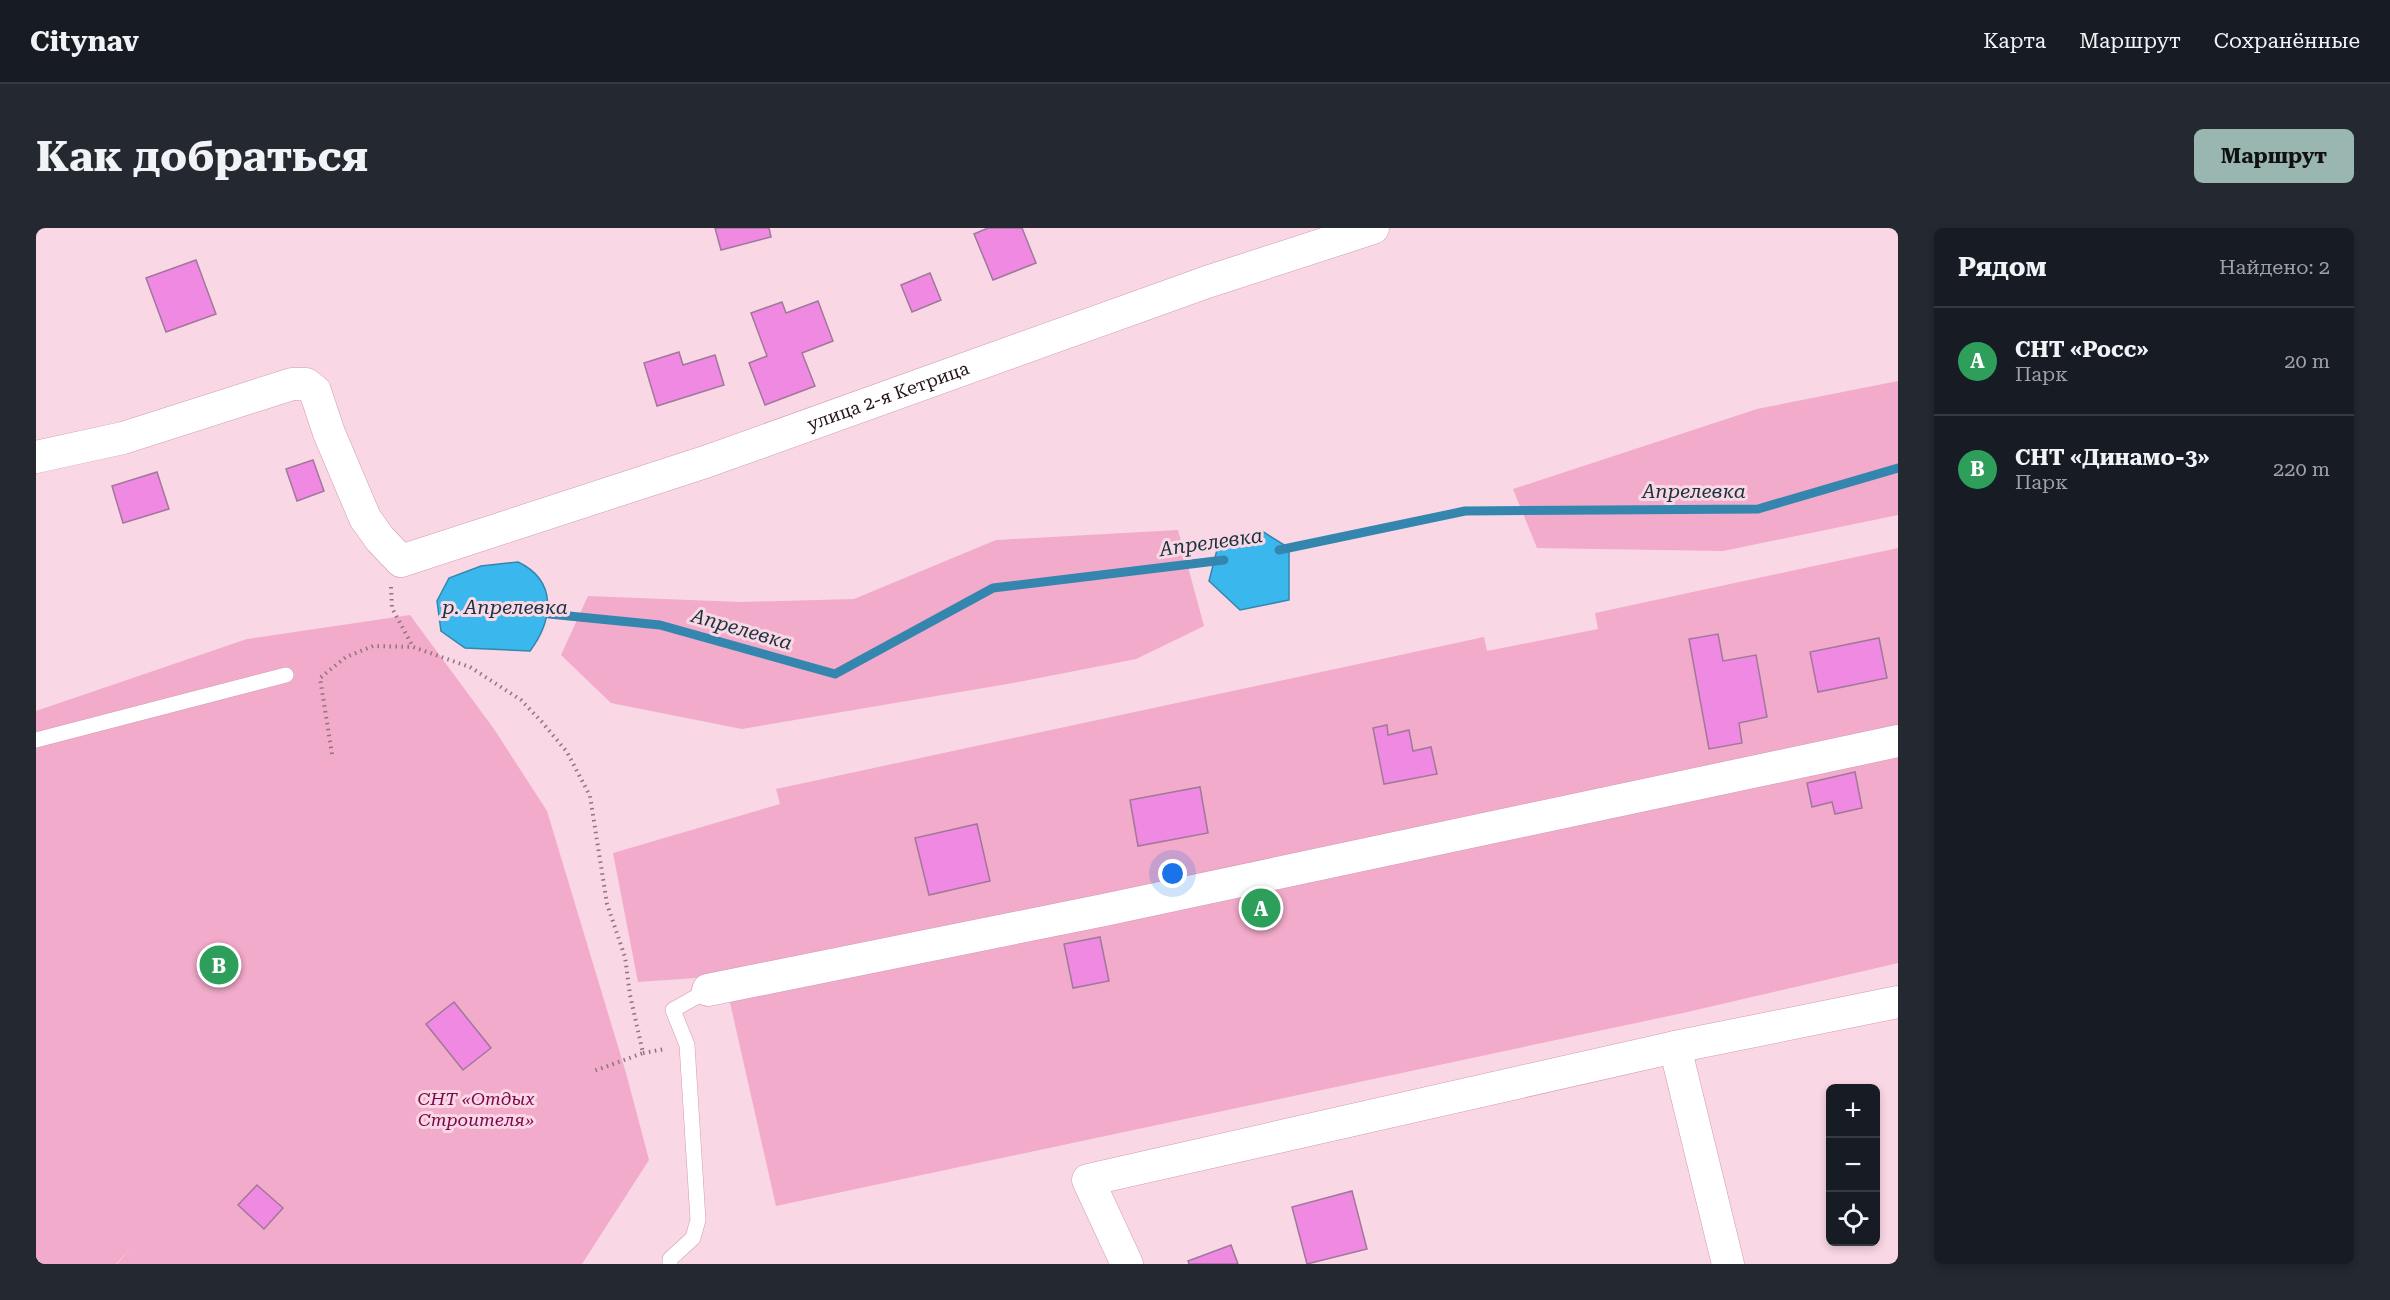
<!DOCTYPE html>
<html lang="ru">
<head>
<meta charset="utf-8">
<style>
  body { margin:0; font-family:"Roboto Serif",serif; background:#242831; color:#f1f3f6 }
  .controls { position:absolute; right:18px; bottom:18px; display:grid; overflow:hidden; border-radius:9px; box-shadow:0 3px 9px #0003 }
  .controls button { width:54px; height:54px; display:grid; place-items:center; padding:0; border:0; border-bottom:2px solid #363941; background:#171b24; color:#f1f3f6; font:30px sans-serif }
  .you { position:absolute; left:1137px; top:646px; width:21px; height:21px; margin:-15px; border:4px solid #fff; border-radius:50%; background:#1a73e8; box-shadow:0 0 0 9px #1a73e833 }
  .badge { display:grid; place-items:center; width:39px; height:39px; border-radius:50%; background:#99b7b0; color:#fff; font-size:20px; font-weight:700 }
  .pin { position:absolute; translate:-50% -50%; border:3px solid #fff; box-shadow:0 2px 6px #0006 }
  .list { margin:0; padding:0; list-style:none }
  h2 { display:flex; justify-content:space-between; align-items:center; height:78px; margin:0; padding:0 24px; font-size:26px }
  h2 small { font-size:20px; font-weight:400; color:#9ea1a6 }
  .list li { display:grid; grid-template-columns:39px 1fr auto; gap:18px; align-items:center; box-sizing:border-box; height:108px; padding:0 24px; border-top:2px solid #363941 }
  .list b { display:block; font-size:22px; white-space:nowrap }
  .list p { margin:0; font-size:20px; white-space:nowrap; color:#9ea1a6 }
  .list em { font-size:20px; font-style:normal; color:#9ea1a6 }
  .icon { flex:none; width:33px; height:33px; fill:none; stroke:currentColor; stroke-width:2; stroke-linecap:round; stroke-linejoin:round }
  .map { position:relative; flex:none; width:1862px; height:1036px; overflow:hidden; border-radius:9px }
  header { display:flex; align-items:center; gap:36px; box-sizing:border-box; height:84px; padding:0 30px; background:#171b24; border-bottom:2px solid #363941 }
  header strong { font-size:28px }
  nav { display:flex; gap:33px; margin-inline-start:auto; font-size:21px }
  .intro { display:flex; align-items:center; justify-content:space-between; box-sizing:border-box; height:144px; padding:0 36px }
  h1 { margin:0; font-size:42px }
  .button { padding:15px 27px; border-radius:9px; background:#99b7b0; color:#111; font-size:21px; font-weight:700 }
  main { display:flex; gap:36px; padding:0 36px }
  aside { flex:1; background:#171b24; border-radius:9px; box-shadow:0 3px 9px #0003 }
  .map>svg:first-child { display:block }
</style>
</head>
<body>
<header>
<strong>Citynav</strong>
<nav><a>Карта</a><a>Маршрут</a><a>Сохранённые</a></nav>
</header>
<div class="intro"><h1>Как добраться</h1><a class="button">Маршрут</a></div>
<main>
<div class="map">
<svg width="1862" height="1036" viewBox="0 0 1862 1036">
  <rect width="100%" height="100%" fill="#f9d7e4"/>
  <g fill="#f2abca">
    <polygon points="1862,153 1862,287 1687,323 1501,320 1477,261 1721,181"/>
    <polygon points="1142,302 1168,398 1100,431 977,455 706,501 575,475 525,427 552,368 704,374 818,371 960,312"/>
    <polygon points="1862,320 1862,735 1647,785 740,978 688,748 602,754 577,625 744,576 740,561 1448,409 1451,423 1562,401 1559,385"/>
    <polygon points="374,387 458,501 511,583 590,845 613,932 546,1036 81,1036 95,1020 80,1036 0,1036 0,483 211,411"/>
  </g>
  <g fill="#3ab8ee" stroke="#3486ae" stroke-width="1.5">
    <polygon points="1226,303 1253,320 1253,372 1204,382 1173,353 1183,314"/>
    <path d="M482 334C522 353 517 392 494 423L429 420 405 403 401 373 413 350 445 338Z"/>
  </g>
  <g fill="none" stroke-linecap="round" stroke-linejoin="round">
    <g stroke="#3486ae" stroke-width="9">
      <polyline points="1243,322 1429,283 1722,281 1862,240"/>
      <polyline points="513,386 624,397 799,446 957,360 1188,332"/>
    </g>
  </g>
  <g fill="#ef89e2" stroke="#a0789a" stroke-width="1.5">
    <polygon points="679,0 733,0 735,9 685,22"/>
    <polygon points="952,0 986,0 1000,35 957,52 938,6"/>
    <polygon points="160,32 180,86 130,104 110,50"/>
    <polygon points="894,45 905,72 876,84 865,57"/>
    <polygon points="782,73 797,113 766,125 779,158 729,177 713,135 731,128 715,85 746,74 750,85"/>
    <polygon points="643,124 647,137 679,127 688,157 621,178 608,135"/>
    <polygon points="277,232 288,263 261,273 250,241"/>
    <polygon points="121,244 133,281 87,295 76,258"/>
    <polygon points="1682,406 1687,433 1720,427 1731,489 1703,495 1706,515 1673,521 1653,411"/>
    <polygon points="1843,410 1851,450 1782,464 1774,424"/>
    <polygon points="1351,497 1352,507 1373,502 1377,523 1395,519 1401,546 1348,556 1337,500"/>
    <polygon points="1819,544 1826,580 1799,586 1796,574 1776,579 1771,555"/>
    <polygon points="1164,559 1172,605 1102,618 1094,572"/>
    <polygon points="941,596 954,653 893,667 879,610"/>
    <polygon points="1064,709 1073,753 1037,760 1028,716"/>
    <polygon points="418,774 455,820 427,842 390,796"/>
    <polygon points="221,957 247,980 228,1001 202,977"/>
    <polygon points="1316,963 1331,1021 1271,1036 1256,979"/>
    <polygon points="1195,1017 1202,1036 1153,1036 1152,1033"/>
  </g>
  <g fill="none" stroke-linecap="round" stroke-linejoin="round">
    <g stroke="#d09cb2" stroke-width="16">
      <g id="service">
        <polyline points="0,512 250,447"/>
        <polyline points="634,1036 634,1031 657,1010 662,992 651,817 637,782 672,762"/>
      </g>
    </g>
    <g stroke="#d09cb2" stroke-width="33">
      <g id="minor">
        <path id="s1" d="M0 229 87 210 256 156H270L279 163 293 205 329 290 344 311 365 333 672 233 1171 54 1337 0"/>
        <polyline points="672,762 1068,682 1862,513"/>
        <polyline points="1639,819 1692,1036"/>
        <polyline points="1091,1036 1052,952 1639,819 1862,774"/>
      </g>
    </g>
    <g stroke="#8f747f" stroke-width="4" stroke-dasharray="1.5 4.5" stroke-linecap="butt">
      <polyline points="355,359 356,380 377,419"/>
      <polyline points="296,526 284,450 310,429 337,418 377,419 434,439 485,472 506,494 531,524 554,568 571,676 589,729 594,767 607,825 558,843"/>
      <polyline points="607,825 629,821"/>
    </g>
    <use href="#service" stroke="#fff" stroke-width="15"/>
    <use href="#minor" stroke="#fff" stroke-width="32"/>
  </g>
  <g text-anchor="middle" stroke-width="6" stroke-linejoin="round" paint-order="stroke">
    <g font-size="18" fill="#25121a" stroke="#f9d7e4">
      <text dy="6" stroke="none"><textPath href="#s1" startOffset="999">улица 2-я Кетрица</textPath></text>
    </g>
    <g font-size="18" font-style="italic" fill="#7c064e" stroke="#f9d7e4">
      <text x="440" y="877">СНТ «Отдых<tspan x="440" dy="21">Строителя»</tspan></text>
    </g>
    <g font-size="20" font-style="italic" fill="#18323f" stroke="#f9d7e4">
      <text x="1658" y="270">Апрелевка</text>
      <text transform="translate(1175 314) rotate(-8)" y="7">Апрелевка</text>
      <text x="469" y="386">р. Апрелевка</text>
      <text transform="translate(706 401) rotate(16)" y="7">Апрелевка</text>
    </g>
  </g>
</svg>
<div class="controls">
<button>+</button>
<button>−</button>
<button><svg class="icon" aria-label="locate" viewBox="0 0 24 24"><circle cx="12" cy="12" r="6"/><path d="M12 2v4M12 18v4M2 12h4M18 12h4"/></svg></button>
</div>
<div class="you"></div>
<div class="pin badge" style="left:1225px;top:680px;background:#2e9e5b">A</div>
<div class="pin badge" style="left:183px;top:737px;background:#2e9e5b">B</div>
</div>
<aside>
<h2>Рядом<small>Найдено: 2</small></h2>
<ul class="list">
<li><span class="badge" style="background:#2e9e5b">A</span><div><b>СНТ «Росс»</b><p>Парк</p></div><em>20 m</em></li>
<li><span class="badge" style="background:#2e9e5b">B</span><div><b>СНТ «Динамо-3»</b><p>Парк</p></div><em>220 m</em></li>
</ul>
</aside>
</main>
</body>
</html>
